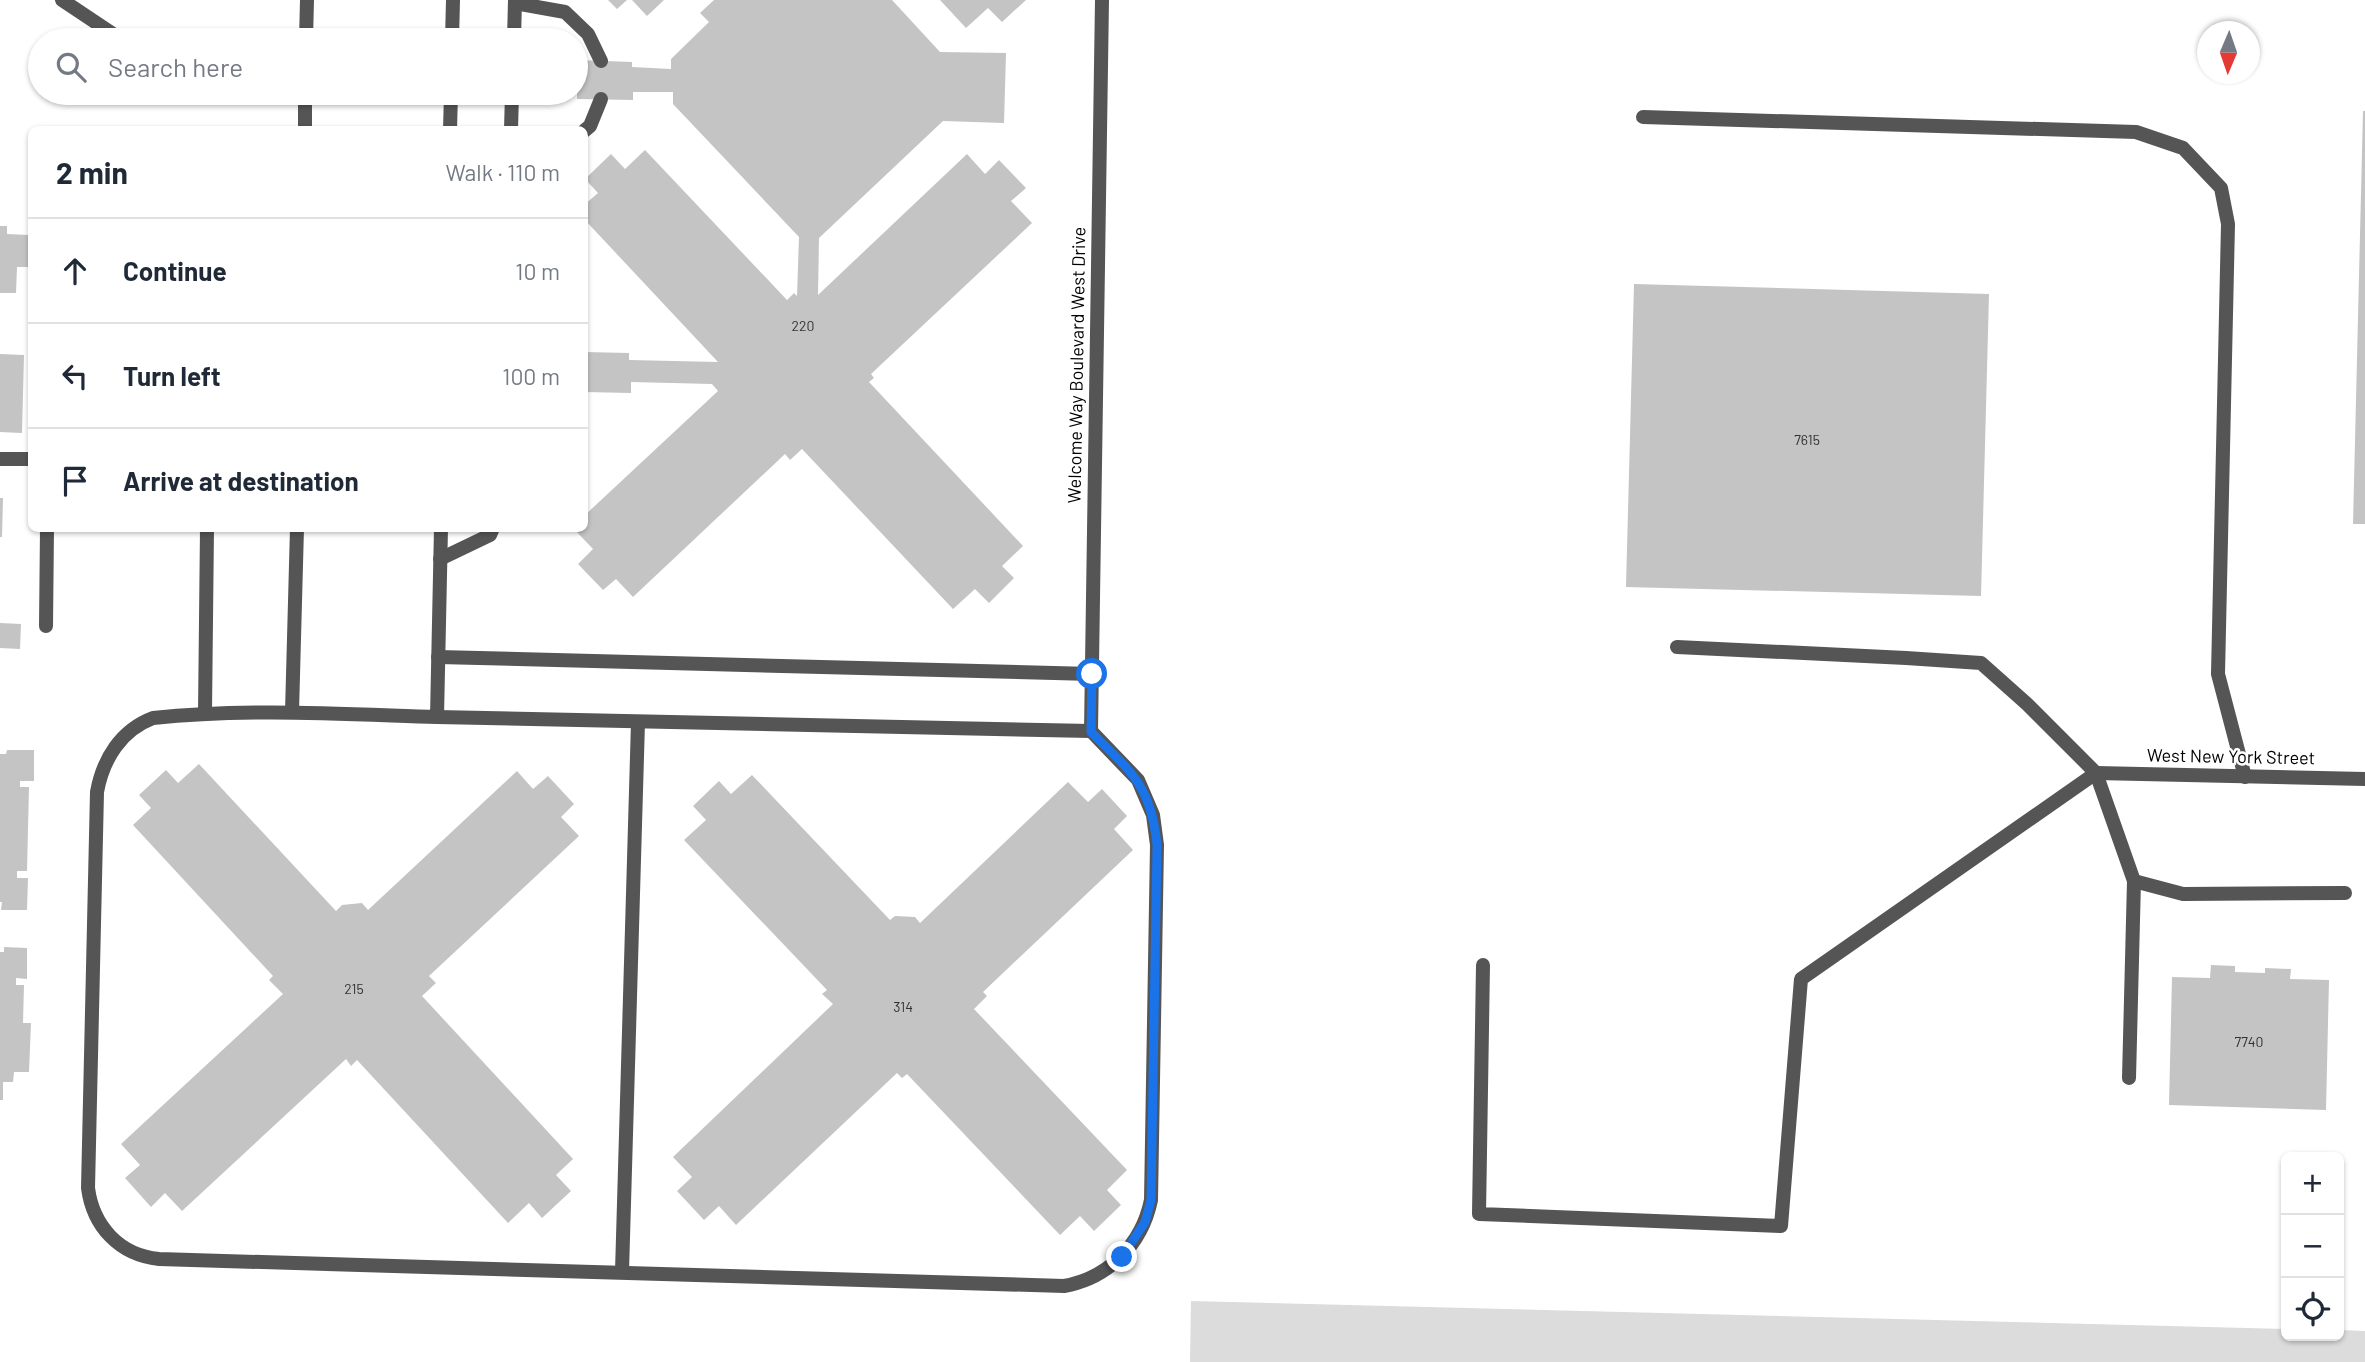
<!DOCTYPE html>
<html lang="en">
<head>
<meta charset="utf-8">
<style>
  body { margin:0; font-family:Barlow,sans-serif; background:#f2f2f3; color:#1f2937 }
  .controls { position:absolute; right:21px; bottom:21px; display:grid; overflow:hidden; border-radius:10px; box-shadow:0 2px 5px #0004 }
  .controls button { width:63px; height:63px; display:grid; place-items:center; padding:0; border:0; border-bottom:2px solid #e0e1e3; background:#fff; color:#1f2937; font:35px sans-serif }
  .compass { position:absolute; left:2197px; top:21px; width:63px; height:63px; border-radius:50%; background:#fff; box-shadow:0 2px 5px #0004; rotate:182deg }
  .stop { position:absolute; width:21px; height:21px; margin:-16px; border:5px solid #1a73e8; border-radius:50%; background:#fff }
  .stop.end { background:#1a73e8; border-color:#fff; box-shadow:0 2px 7px #0008 }
  .list { margin:0; padding:0; list-style:none }
  h2 { display:flex; justify-content:space-between; align-items:center; height:91px; margin:0; padding:0 28px; font-size:30px }
  h2 small { font-size:23px; font-weight:400; color:#747a83 }
  .list li { display:grid; grid-template-columns:46px 1fr auto; gap:21px; align-items:center; box-sizing:border-box; height:105px; padding:0 28px; border-top:2px solid #e0e1e3 }
  .list b { display:block; font-size:26px; white-space:nowrap }
  .list em { font-size:23px; font-style:normal; color:#747a83 }
  .icon { flex:none; width:38px; height:38px; fill:none; stroke:currentColor; stroke-width:2; stroke-linecap:round; stroke-linejoin:round }
  .map { position:relative; flex:none; width:2365px; height:1362px; overflow:hidden }
  .search { position:absolute; background:#fff; box-shadow:0 2px 5px #0004; left:28px; top:28px; width:560px; height:77px; display:flex; align-items:center; gap:18px; box-sizing:border-box; padding:0 24px; border-radius:38px; color:#747a83; font-size:26px }
  .panel { position:absolute; background:#fff; box-shadow:0 2px 5px #0004; left:28px; top:126px; width:560px; height:406px; border-radius:10px }
  .map>svg:first-child { display:block }
</style>
</head>
<body>
<div class="map">
<svg width="2365" height="1362" viewBox="0 0 2365 1362">
  <rect width="100%" height="100%" fill="#fff"/>
  <polygon fill="#dcdcdc" points="1191,1301 2286,1329 2286,1336 2339,1336 2339,1330 2365,1331 2365,1362 1190,1362"/>
  <g fill="#c4c4c4">
    <polygon points="608,0 627,0 617,9"/>
    <polygon points="632,0 664,0 647,16"/>
    <polygon points="714,0 892,0 940,52 1006,53 1004,123 943,121 819,238 818,295 967,154 985,174 999,160 1026,188 1011,201 1032,223 871,374 874,378 869,382 1023,546 1002,566 1014,578 989,603 975,589 953,609 802,449 790,460 785,454 633,597 616,579 603,590 578,564 593,549 573,528 584,528 584,516 718,391 712,384 631,382 631,393 584,392 584,352 629,353 629,360 718,362 584,219 584,205 598,193 585,179 611,154 625,169 645,150 787,300 794,293 797,296 799,237 673,104 673,92 633,92 633,100 577,99 578,60 632,62 632,67 671,69 671,59 709,22 700,13"/>
    <polygon points="940,0 1026,0 1002,22 988,8 966,28"/>
    <polygon points="2363,111 2365,111 2365,524 2353,524"/>
    <polygon points="0,226 7,226 7,234 29,235 28,267 17,267 16,293 0,293"/>
    <polygon points="1634,284 1989,294 1981,596 1626,587"/>
    <polygon points="0,354 24,355 22,433 0,432"/>
    <polygon points="0,498 3,498 2,537 0,537"/>
    <polygon points="0,623 21,624 20,649 0,648"/>
    <polygon points="7,750 34,750 34,781 20,781 20,787 29,787 27,871 17,871 17,878 28,878 27,910 1,910 2,902 0,902 0,754 6,754"/>
    <polygon points="199,764 336,911 342,905 362,903 368,910 517,771 533,789 548,776 574,804 561,817 579,836 429,976 436,983 422,996 573,1159 556,1175 571,1191 542,1218 529,1203 508,1223 357,1060 351,1066 346,1059 182,1211 165,1193 151,1207 125,1178 140,1165 121,1144 283,994 269,980 273,976 133,825 151,808 139,795 166,770 178,783"/>
    <polygon points="752,775 890,920 895,916 915,917 920,923 1068,782 1088,802 1102,789 1127,816 1114,829 1133,850 983,992 987,996 974,1009 1127,1170 1107,1190 1121,1205 1094,1231 1080,1216 1060,1235 907,1074 902,1078 897,1073 736,1225 719,1206 704,1220 677,1191 692,1177 673,1157 833,1004 822,994 827,990 684,840 706,820 693,806 719,781 731,794"/>
    <polygon points="4,947 27,948 27,979 16,978 16,985 24,985 23,1023 31,1023 29,1072 14,1072 13,1082 3,1082 3,1100 0,1100 0,952 4,952"/>
    <polygon points="2211,965 2235,966 2235,972 2265,973 2265,968 2291,969 2290,979 2329,980 2326,1110 2169,1105 2172,977 2210,978"/>
  </g>
  <g fill="none" stroke-linecap="round" stroke-linejoin="round">
    <g stroke="#555" stroke-width="14">
      <polyline points="515,3 565,12 588,34 601,61"/>
      <polyline points="514,40 515,0"/>
      <polyline points="1643,117 2136,132 2183,148 2221,188 2228,224 2218,674 2245,777"/>
      <polyline points="511,130 512,93"/>
      <polyline points="584,131 590,126 601,99"/>
      <polyline points="0,459 32,459"/>
      <polyline points="440,559 490,535 493,528"/>
      <polyline points="46,626 47,528"/>
      <polyline points="1677,647 1906,658 1981,663 2027,704 2096,773 2134,881 2183,894 2345,893"/>
      <polyline points="438,657 1092,674"/>
      <polyline points="205,712 207,528"/>
      <polyline points="437,717 1091,731"/>
      <polyline points="1483,965 1479,1214 1781,1226 1801,979 2096,773"/>
      <polyline points="2129,1078 2134,881"/>
    </g>
    <g stroke="#555" stroke-width="14">
      <polyline points="62,0 122,40"/>
      <polyline points="306,40 307,0"/>
      <polyline points="452,40 453,0"/>
      <polyline points="305,130 305,93"/>
      <polyline points="450,130 451,93"/>
      <path d="M441 528 437 717C342 714 248 708 153 718 121 730 103 759 97 792L88 1188C93 1226 119 1255 159 1259L1064 1286C1109 1278 1142 1244 1151 1200L1157 845 1153 815 1138 780 1091 731 1102 0"/>
      <polyline points="292,712 297,528"/>
      <polyline points="2096,773 2365,779"/>
      <polyline points="622,1272 638,722"/>
    </g>
  </g>
  <g fill="none" stroke-linecap="round" stroke-linejoin="round">
    <path stroke="#1a73e8" stroke-width="9" d="M1092 674 1091 732C1131 772 1151 785 1157 845L1151 1200 1145 1222 1122 1257"/>
  </g>
  <g text-anchor="middle" stroke-width="5" stroke-linejoin="round" paint-order="stroke">
    <g font-size="14" fill="#313131">
      <text x="803" y="331">220</text>
      <text x="1807" y="445">7615</text>
      <text x="354" y="994">215</text>
      <text x="903" y="1012">314</text>
      <text x="2249" y="1047">7740</text>
    </g>
    <g font-size="18" fill="#000" stroke="#fff">
      <text transform="translate(1077 365) rotate(-89)" y="6">Welcome Way Boulevard West Drive</text>
      <text transform="translate(2231 757) rotate(1)" y="6">West New York Street</text>
    </g>
  </g>
</svg>
<div class="controls">
<button>+</button>
<button>−</button>
<button><svg class="icon" aria-label="locate" viewBox="0 0 24 24"><circle cx="12" cy="12" r="6"/><path d="M12 2v4M12 18v4M2 12h4M18 12h4"/></svg></button>
</div>
<svg class="compass" viewBox="-18 -18 36 36"><path d="M0-13l5 13h-10z" fill="#e53935"/><path d="M0 13l5-13h-10z" fill="#747a83"/></svg>
<div class="stop" style="left:1092px;top:674px"></div>
<div class="stop end" style="left:1122px;top:1257px"></div>
<div class="search"><svg class="icon" aria-label="search" viewBox="0 0 24 24"><circle cx="10" cy="10" r="6"/><path d="M15 15l6 6"/></svg>Search here</div>
<section class="panel">
<h2>2 min<small>Walk · 110 m</small></h2>
<ul class="list">
<li><svg class="icon" aria-label="ahead" viewBox="0 0 24 24"><path d="M12 20V5M6 11l6-6 6 6"/></svg><div><b>Continue</b></div><em>10 m</em></li>
<li><svg class="icon" aria-label="left" viewBox="0 0 24 24"><path d="M17 20v-9H6M10 6l-5 5 5 5"/></svg><div><b>Turn left</b></div><em>100 m</em></li>
<li><svg class="icon" aria-label="arrive" viewBox="0 0 24 24"><path d="M6 21V4h12l-3 4 3 4H6"/></svg><div><b>Arrive at destination</b></div></li>
</ul>
</section>
</div>
</body>
</html>
